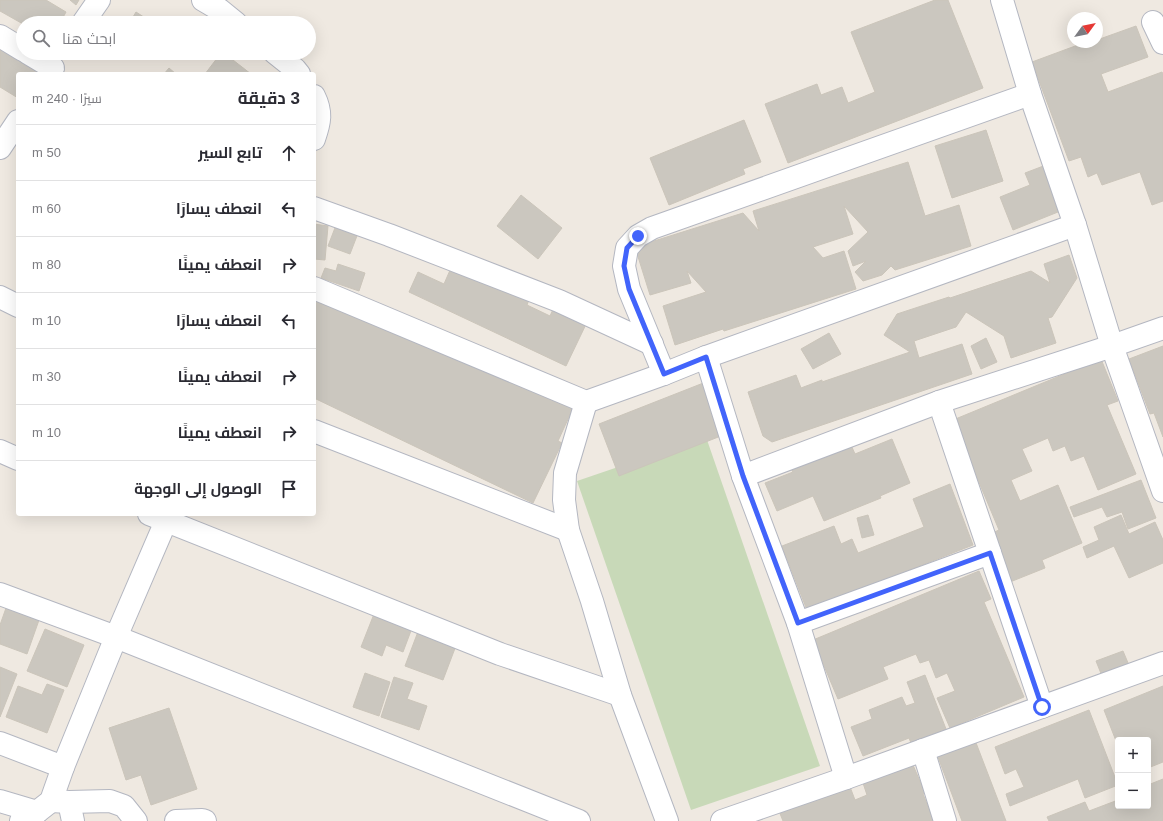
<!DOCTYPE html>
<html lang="ar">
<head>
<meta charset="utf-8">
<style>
  body { margin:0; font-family:Helvetica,Cairo,sans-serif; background:#f2f2f3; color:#2b2b33; direction:rtl }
  .controls { position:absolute; right:12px; bottom:12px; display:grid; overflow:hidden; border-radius:4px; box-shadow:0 4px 16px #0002 }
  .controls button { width:36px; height:36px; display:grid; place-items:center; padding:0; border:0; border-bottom:1px solid #e1e1e2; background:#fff; color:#2b2b33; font:20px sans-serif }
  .compass { position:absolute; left:1067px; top:12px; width:36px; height:36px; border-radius:50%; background:#fff; box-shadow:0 4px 16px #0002; rotate:57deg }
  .stop { position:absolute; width:12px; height:12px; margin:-9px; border:3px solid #4264fb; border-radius:50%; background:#fff }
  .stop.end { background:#4264fb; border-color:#fff; box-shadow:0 1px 4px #0008 }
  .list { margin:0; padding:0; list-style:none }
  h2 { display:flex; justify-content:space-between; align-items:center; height:52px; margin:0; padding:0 16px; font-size:17px }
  h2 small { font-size:13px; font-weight:400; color:#7c7c81 }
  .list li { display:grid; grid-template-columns:26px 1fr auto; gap:12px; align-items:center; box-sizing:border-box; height:56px; padding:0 16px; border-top:1px solid #e1e1e2 }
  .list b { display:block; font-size:15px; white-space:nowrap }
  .list em { font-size:13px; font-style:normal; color:#7c7c81 }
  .icon { flex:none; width:22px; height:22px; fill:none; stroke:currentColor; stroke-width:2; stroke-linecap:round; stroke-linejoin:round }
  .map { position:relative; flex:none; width:1163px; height:821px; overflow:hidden; direction:ltr }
  .search { position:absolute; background:#fff; box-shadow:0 4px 16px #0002; left:16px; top:16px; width:300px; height:44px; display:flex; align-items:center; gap:10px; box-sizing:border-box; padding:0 14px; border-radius:22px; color:#7c7c81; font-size:15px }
  .panel { position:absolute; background:#fff; box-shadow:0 4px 16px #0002; left:16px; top:72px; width:300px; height:444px; border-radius:4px; direction:rtl }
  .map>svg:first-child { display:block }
</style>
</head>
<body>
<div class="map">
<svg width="1163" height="821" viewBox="0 0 1163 821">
  <rect width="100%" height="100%" fill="#efe9e1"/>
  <polygon fill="#c8d9b8" points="706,437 820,766 691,810 577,481"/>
  <g fill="#cbc7bf" stroke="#cbc5ba">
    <polygon points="0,0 46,0 66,12 60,23 23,23 23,24 0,11"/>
    <polygon points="70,0 79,0 76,5"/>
    <polygon points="935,0 948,0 983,88 788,163 765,104 817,84 821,95 842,87 848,103 875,92 851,32"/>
    <polygon points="136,12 153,23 132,23 130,22"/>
    <polygon points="1136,26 1148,57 1101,74 1108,92 1162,72 1163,74 1163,201 1152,205 1140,172 1102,185 1097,173 1088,177 1081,157 1069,161 1032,62 1086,42 1097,42 1097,40"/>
    <polygon points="0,47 39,73 38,74 18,74 18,98 0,87"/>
    <polygon points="221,53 224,53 251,74 205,74"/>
    <polygon points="169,68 176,74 164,74"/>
    <polygon points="744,120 761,162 743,169 745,174 669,205 650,158"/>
    <polygon points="986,130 1003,181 952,198 935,146"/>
    <polygon points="908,162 925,216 959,205 971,246 895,270 891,266 882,275 863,281 855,272 866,261 853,266 848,251 868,232 844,206 853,234 813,247 823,258 844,251 856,289 724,331 723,329 675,345 663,306 706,292 687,271 691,283 650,295 635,247 743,213 759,231 753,211"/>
    <polygon points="1046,165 1063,210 1013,230 1000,197 1030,185 1025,173"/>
    <polygon points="521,195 562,228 538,259 497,226"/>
    <polygon points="338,220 360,228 350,254 328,246"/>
    <polygon points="314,224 328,226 325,260 314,259"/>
    <polygon points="1069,255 1077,278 1052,317 1048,318 1056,343 1011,358 1004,336 966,312 956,327 914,341 919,358 962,344 972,374 772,442 763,436 748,392 796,375 801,388 822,380 822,382 910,352 884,335 897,314 949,297 950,298 1031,271 1050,283 1044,264"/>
    <polygon points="454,261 530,297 527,305 550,316 556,303 589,318 566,366 409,292 418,272 444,284"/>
    <polygon points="338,264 365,273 359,291 321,278 325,268 336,271"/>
    <polygon points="314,280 574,406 558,441 562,443 533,503 314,398"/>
    <polygon points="829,333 841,354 813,369 801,349"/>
    <polygon points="986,338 997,362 981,369 971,346"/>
    <polygon points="1163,346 1163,437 1154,413 1150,414 1129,359"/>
    <polygon points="1101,359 1118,401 1107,405 1136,474 1098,490 1084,456 1071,461 1065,446 1053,451 1048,438 1022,449 1032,471 1011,480 1020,501 1058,485 1082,543 1042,560 1045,568 1010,582 990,534 999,530 953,420"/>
    <polygon points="711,380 731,432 619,476 599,424"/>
    <polygon points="892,439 910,483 880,496 881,498 824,521 813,496 777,511 765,483 793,472 791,469 851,445 855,454"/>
    <polygon points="1141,480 1156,518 1128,529 1122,512 1107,517 1102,507 1074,517 1070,507"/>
    <polygon points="950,484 973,545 807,610 782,546 834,526 841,544 852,539 858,553 924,527 913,499"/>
    <polygon points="868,515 874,535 862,538 857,518"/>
    <polygon points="1121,515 1129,534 1155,522 1163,540 1163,563 1129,578 1114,546 1087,558 1083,547 1099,540 1094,527"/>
    <polygon points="979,571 991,599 984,602 1024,697 950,728 937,698 955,691 947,673 936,678 929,660 920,663 916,654 883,667 888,679 838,699 813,640"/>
    <polygon points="6,608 39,620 27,654 0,644 0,625"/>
    <polygon points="374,614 412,628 403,652 386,645 382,656 361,647"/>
    <polygon points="45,629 84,645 67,687 27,671"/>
    <polygon points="419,629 457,643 443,680 405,666"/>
    <polygon points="1123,651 1131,670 1104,681 1096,661"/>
    <polygon points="0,667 17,674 0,717"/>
    <polygon points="365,673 390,682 379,716 353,707"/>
    <polygon points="925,675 946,729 911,743 909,738 863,756 851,727 872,719 869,710 902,697 906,706 915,703 907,682"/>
    <polygon points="394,677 413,683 407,699 427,706 419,730 381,717"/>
    <polygon points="47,684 64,690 47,733 6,717 18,686 42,695"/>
    <polygon points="1163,686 1163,762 1148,768 1148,740 1118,740 1118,746 1104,710"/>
    <polygon points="169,708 197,789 151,805 141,775 126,780 109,728"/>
    <polygon points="1089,710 1118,785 1085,798 1078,779 1010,806 1006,794 1024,787 1016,769 1005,774 995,747"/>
    <polygon points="973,735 1006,821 962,821 935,749"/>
    <polygon points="910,758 925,793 923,794 934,821 783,821 777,806 847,779 855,800 867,795 861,777"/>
    <polygon points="1163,779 1163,821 1049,821 1047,817 1085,802 1089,811 1118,800 1118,806 1148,806 1148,785"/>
  </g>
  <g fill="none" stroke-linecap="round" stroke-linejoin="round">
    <g stroke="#b4b7c1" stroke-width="24">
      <g id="minor">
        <polyline points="203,0 220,10 236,23"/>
        <polyline points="1002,0 1030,94 1075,225 1112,346 1163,491"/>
        <polyline points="1153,22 1163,43"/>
        <polyline points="83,23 99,0"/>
        <polyline points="0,36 23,50"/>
        <polyline points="28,53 53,68"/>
        <polyline points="275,53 295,69 299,74"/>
        <path d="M314 96C322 112 320 122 314 139"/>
        <polyline points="0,148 18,121"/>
        <polyline points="314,208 389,235 559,301 652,344"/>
        <polyline points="314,288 586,402 565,473 564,500 568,530 592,601 620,695 667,821"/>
        <polyline points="0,297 18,306"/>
        <polyline points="706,357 743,476 798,623 846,778"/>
        <polyline points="664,374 629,289 624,266 627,248 638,236 652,228 1030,94"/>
        <polyline points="586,402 664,374 706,357 1075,225"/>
        <polyline points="939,402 1042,707"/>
        <polyline points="314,431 568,530"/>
        <polyline points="0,451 18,459"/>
        <polyline points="743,476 939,402 1112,346 1163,328"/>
        <polyline points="149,514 500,654 620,695"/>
        <polyline points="0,594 116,637 579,821"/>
        <polyline points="798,623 990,553"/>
        <polyline points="0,743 63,767"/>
        <polyline points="923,750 945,821"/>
        <polyline points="0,801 37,812"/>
        <polyline points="51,801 69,802 110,801 124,806 136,821"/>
        <polyline points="69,802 73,821"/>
        <polyline points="21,821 37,812 51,801 63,767 116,637 169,514"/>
        <polyline points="176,821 202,820 205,821"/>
        <polyline points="722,821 846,778 1163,663"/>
      </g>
    </g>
    <use href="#minor" stroke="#fff" stroke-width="22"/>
  </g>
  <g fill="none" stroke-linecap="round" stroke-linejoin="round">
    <polyline stroke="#4264fb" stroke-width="5" points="638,236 627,248 624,266 629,289 664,374 706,357 743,476 798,623 990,553 1042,707"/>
  </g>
</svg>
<div class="controls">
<button>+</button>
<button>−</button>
</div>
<svg class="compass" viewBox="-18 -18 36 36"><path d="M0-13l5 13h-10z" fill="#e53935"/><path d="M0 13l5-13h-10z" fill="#7c7c81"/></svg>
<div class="stop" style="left:1042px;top:707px"></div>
<div class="stop end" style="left:638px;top:236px"></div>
<div class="search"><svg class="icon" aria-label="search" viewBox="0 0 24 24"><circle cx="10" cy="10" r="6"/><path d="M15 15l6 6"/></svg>ابحث هنا</div>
<section class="panel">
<h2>3 دقيقة<small>سيرًا · 240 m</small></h2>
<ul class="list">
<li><svg class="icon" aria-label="ahead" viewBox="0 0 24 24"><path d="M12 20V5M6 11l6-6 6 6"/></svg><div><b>تابع السير</b></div><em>50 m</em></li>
<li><svg class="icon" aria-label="left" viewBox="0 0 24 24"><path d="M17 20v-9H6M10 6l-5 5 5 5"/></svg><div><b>انعطف يسارًا</b></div><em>60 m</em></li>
<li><svg class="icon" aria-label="right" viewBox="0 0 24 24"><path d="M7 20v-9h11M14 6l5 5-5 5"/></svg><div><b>انعطف يمينًا</b></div><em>80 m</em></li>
<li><svg class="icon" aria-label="left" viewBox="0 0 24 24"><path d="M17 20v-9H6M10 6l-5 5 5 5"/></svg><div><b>انعطف يسارًا</b></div><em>10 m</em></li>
<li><svg class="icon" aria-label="right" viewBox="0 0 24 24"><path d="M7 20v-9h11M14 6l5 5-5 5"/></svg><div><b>انعطف يمينًا</b></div><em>30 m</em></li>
<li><svg class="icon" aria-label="right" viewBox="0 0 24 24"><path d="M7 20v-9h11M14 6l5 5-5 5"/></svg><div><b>انعطف يمينًا</b></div><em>10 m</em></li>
<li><svg class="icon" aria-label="arrive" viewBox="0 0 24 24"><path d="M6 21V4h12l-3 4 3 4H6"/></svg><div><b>الوصول إلى الوجهة</b></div></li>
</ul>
</section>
</div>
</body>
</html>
